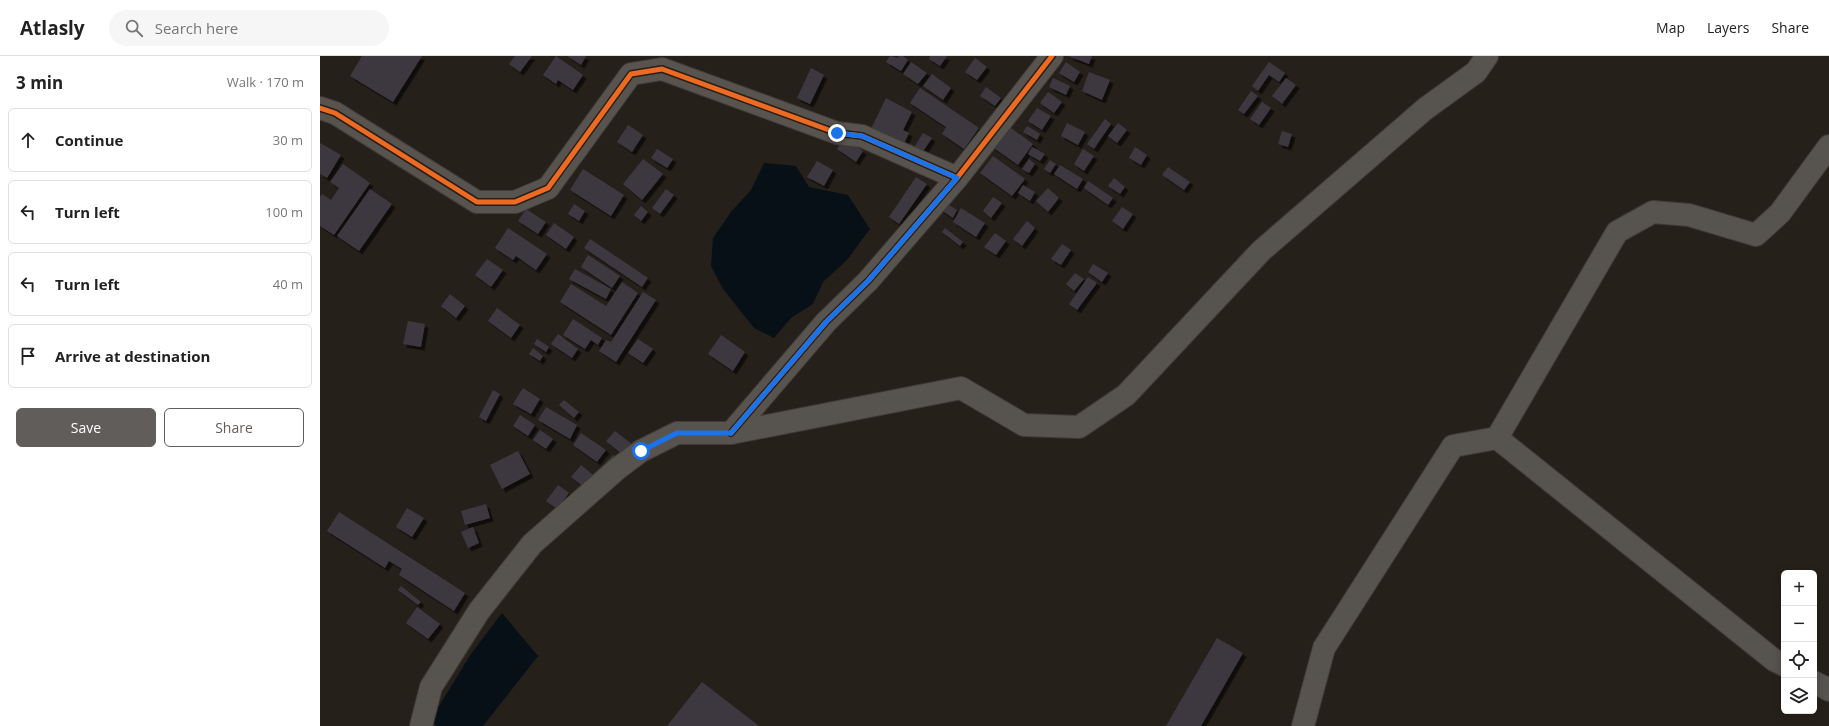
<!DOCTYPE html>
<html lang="en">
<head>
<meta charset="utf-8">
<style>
  body { margin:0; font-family:"Open Sans",sans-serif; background:#f6f6f6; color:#222 }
  .controls { position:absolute; right:12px; bottom:12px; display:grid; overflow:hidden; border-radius:6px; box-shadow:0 2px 10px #0003 }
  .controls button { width:36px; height:36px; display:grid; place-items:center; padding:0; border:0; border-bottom:1px solid #e0e0e0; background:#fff; color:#222; font:20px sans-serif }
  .stop { position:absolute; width:12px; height:12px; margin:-9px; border:3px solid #1a73e8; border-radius:50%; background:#fff }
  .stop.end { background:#1a73e8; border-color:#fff; box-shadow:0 1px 4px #0008 }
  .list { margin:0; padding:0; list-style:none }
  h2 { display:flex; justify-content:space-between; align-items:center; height:52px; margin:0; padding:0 16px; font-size:17px }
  h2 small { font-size:13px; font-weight:400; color:#767676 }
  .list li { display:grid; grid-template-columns:26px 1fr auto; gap:12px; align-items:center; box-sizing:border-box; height:64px; margin:0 8px 8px; padding:0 8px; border:1px solid #e0e0e0; border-radius:6px }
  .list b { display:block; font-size:15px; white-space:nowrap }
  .list em { font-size:13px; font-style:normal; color:#767676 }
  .actions { display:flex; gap:8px; padding:12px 16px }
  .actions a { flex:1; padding:9px 0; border:1px solid #615d5b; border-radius:6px; text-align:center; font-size:14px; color:#615d5b }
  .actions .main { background:#615d5b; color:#fff }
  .icon { flex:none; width:22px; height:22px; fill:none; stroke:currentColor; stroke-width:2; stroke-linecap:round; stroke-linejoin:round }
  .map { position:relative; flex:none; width:1509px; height:670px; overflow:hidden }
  header { display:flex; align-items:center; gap:24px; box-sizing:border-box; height:56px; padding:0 20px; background:#fff; border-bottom:1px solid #e0e0e0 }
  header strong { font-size:19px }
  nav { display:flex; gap:22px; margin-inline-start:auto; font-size:14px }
  .search { width:280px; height:36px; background:#f6f6f6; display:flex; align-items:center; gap:10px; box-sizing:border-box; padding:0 14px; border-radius:22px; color:#767676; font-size:15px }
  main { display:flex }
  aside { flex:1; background:#fff }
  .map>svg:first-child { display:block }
</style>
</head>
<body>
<header>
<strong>Atlasly</strong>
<div class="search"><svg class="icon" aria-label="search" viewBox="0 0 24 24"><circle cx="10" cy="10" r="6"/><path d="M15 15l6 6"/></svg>Search here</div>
<nav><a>Map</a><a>Layers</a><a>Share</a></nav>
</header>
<main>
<aside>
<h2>3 min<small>Walk · 170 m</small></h2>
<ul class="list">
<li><svg class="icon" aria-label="ahead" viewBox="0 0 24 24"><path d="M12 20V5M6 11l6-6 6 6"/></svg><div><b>Continue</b></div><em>30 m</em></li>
<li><svg class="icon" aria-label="left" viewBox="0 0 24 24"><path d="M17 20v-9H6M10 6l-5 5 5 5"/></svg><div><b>Turn left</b></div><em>100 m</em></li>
<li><svg class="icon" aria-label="left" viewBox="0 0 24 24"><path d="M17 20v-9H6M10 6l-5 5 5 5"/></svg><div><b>Turn left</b></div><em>40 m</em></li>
<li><svg class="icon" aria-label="arrive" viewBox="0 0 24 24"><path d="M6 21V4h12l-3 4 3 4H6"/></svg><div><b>Arrive at destination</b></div></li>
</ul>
<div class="actions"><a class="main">Save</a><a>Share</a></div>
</aside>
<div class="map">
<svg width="1509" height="670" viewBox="0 0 1509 670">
  <defs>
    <filter id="shadow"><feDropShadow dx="3.5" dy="3.5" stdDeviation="0" flood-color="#0009"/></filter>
  </defs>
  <rect width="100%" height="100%" fill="#26201a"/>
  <g fill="#071016">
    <polygon points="444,107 476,110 489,131 528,139 550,173 527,204 503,226 493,248 471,262 454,282 434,272 403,233 391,210 393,182 411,156 431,134"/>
    <polygon points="182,557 218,600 163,670 116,670 111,663 151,598"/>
  </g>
  <g fill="#3e3841" filter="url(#shadow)">
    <polygon points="42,0 102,0 73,46 30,20"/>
    <polygon points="195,0 212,0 200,16 189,8"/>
    <polygon points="236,0 263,19 253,34 238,24 236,28 223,19"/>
    <polygon points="247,0 266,0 261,9"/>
    <polygon points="570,0 578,2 579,0 583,0 588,4 581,15 566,6"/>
    <polygon points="610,0 627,0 620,10 609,3"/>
    <polygon points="748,0 772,0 769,8"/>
    <polygon points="655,2 667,11 657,24 645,16"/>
    <polygon points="591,6 607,17 598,28 583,18"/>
    <polygon points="746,6 760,16 754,26 739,17"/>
    <polygon points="949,6 965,17 959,26 949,19 938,35 932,30"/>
    <polygon points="491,12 504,19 490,48 477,42"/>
    <polygon points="769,16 790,24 782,44 762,35"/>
    <polygon points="612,18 631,32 623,44 603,30"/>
    <polygon points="733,22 750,30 746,39 729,31"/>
    <polygon points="966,22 976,29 962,48 952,40"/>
    <polygon points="666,31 681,42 675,50 660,40"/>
    <polygon points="600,32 659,72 644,93 622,78 626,71 590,47"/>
    <polygon points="931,35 938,40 924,58 918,54"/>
    <polygon points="728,36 742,46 734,57 720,47"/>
    <polygon points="566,42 592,56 583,74 589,77 583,90 551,73"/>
    <polygon points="942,46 951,52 939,69 930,63"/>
    <polygon points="717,52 731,60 722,74 708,65"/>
    <polygon points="785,63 791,68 774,93 767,88"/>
    <polygon points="747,67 765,76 758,89 741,80"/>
    <polygon points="798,67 807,74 797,87 788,80"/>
    <polygon points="308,69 323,79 312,96 297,86"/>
    <polygon points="687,69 713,88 698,109 671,90"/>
    <polygon points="707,70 720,78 717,84 703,76"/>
    <polygon points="962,75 972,78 968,91 958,88"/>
    <polygon points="603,77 612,82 600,100 592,95"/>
    <polygon points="524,82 543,95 536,106 517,93"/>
    <polygon points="0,87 21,99 7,122 0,118"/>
    <polygon points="712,91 725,98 720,105 708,98"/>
    <polygon points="815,91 827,99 821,109 809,102"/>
    <polygon points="337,93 353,103 347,112 331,102"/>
    <polygon points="763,93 774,100 764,115 754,108"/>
    <polygon points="673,100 705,123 692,140 660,117"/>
    <polygon points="323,103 343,118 322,144 303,128"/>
    <polygon points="709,103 715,108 709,117 702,113"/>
    <polygon points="730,104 736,108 730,117 724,113"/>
    <polygon points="497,105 513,114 504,130 487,121"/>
    <polygon points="23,108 50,127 14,179 0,170 0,141 2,138 11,144 19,132 10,126"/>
    <polygon points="740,109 763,123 757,133 734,118"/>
    <polygon points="848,111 870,126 864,134 842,119"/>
    <polygon points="263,113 304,139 291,160 250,134"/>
    <polygon points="596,121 607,128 579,168 569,161"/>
    <polygon points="794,122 805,131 800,138 788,130"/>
    <polygon points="768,125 793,142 788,149 764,132"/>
    <polygon points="703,129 715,136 710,145 698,137"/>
    <polygon points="728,132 739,142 728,156 716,145"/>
    <polygon points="50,133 72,148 39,195 17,180"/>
    <polygon points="346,133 354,139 340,158 332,152"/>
    <polygon points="673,141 682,147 671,162 663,155"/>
    <polygon points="621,144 637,154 633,162 617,151"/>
    <polygon points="254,148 265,155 259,165 248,158"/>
    <polygon points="321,150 328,156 321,165 314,159"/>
    <polygon points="802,151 813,158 803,173 792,165"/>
    <polygon points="641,152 665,167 656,181 633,166"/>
    <polygon points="206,153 226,166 218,178 198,165"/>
    <polygon points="707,165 715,172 702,190 693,183"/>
    <polygon points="234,167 254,181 246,193 226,179"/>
    <polygon points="188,172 227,198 216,214 196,200 193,204 175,192"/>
    <polygon points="625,172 643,186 640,190 622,176"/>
    <polygon points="675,177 686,185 676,199 664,191"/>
    <polygon points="270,183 328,222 322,231 264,192"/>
    <polygon points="742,188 751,194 741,209 731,203"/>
    <polygon points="268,199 300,220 292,232 261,211"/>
    <polygon points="167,203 183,214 171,231 155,219"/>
    <polygon points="773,208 788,217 782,226 768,216"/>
    <polygon points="255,213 291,233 286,243 249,223"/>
    <polygon points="755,217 764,223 754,235 746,228"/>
    <polygon points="768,221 777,227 757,254 749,248"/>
    <polygon points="302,226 318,237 291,279 240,246 251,228 286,250"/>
    <polygon points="323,236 336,244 296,306 279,295 286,284 291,286"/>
    <polygon points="130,238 145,250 136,262 121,250"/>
    <polygon points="177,252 200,269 191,282 168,265"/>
    <polygon points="253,263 282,282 278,289 271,284 265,293 243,279"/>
    <polygon points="88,265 105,268 101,291 83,288"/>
    <polygon points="238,278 258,293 252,302 231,288"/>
    <polygon points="401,279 425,296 413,315 388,298"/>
    <polygon points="217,283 229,291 226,296 214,288"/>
    <polygon points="318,283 333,293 323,307 308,297"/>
    <polygon points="213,292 223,300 220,305 209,298"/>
    <polygon points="203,332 220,343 211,358 193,348"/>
    <polygon points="173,334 180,338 166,365 159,361"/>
    <polygon points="244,344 259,356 254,362 239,349"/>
    <polygon points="226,351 257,369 250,383 218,364"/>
    <polygon points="200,359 215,369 208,380 193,370"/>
    <polygon points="220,374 233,383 226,393 213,384"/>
    <polygon points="295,375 318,393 309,404 286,385"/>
    <polygon points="261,377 286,394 277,406 253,389"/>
    <polygon points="198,395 210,418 182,433 170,409"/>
    <polygon points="293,399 297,403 279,414"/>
    <polygon points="261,409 278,423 269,435 251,421"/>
    <polygon points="238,429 249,437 237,453 226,445"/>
    <polygon points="166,448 170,462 145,469 141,455"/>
    <polygon points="87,452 104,462 92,481 76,471"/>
    <polygon points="19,456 145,537 134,555 79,519 82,513 69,505 65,512 7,475"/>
    <polygon points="153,471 159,487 148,492 141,476"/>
    <polygon points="81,530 101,546 98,549 78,534"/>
    <polygon points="97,551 120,568 108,583 86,567"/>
    <polygon points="897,582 923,597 881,670 846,670"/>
    <polygon points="382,626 439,670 347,670"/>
  </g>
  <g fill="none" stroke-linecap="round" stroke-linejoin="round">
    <g stroke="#413b37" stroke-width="24">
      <g id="minor">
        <polyline points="0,52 15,57 157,146 195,146 228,132 311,18 342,13 517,77 542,80 637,122 732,0"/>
        <polyline points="411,377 506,266 548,225 637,122"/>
        <polyline points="1177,382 1297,176 1333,156 1369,159 1436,179 1460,157 1509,90"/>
        <polyline points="1494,626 1509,634"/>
        <polyline points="101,670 111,631 159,555 212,488 297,413 321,395 357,377 411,377 641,332 704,369 759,371 806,339 941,195 1105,53 1156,16 1167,0"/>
        <polyline points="983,670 1004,592 1133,390 1177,382 1454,604 1464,609"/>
      </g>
    </g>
    <use href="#minor" stroke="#57534f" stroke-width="22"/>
    <g stroke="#2a1f16" stroke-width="8">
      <g id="cycleway">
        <polyline points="0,52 15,57 157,146 195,146 228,132 311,18 342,13 517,77 542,80 637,122 732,0"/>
        <polyline points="411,377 506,266 548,225 637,122"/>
      </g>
    </g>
    <use href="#cycleway" stroke="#ed6a23" stroke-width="5"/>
  </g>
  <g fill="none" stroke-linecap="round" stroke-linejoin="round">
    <polyline stroke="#1a73e8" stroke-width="5" points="321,395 357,377 411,377 506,266 548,225 637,122 542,80 517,77"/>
  </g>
</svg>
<div class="controls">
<button>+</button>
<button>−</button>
<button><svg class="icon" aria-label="locate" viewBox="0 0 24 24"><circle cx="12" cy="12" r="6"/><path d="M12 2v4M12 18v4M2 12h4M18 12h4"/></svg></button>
<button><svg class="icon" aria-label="layers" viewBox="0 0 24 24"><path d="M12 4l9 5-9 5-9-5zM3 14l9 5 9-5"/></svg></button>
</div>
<div class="stop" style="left:321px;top:395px"></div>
<div class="stop end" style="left:517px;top:77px"></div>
</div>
</main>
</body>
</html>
